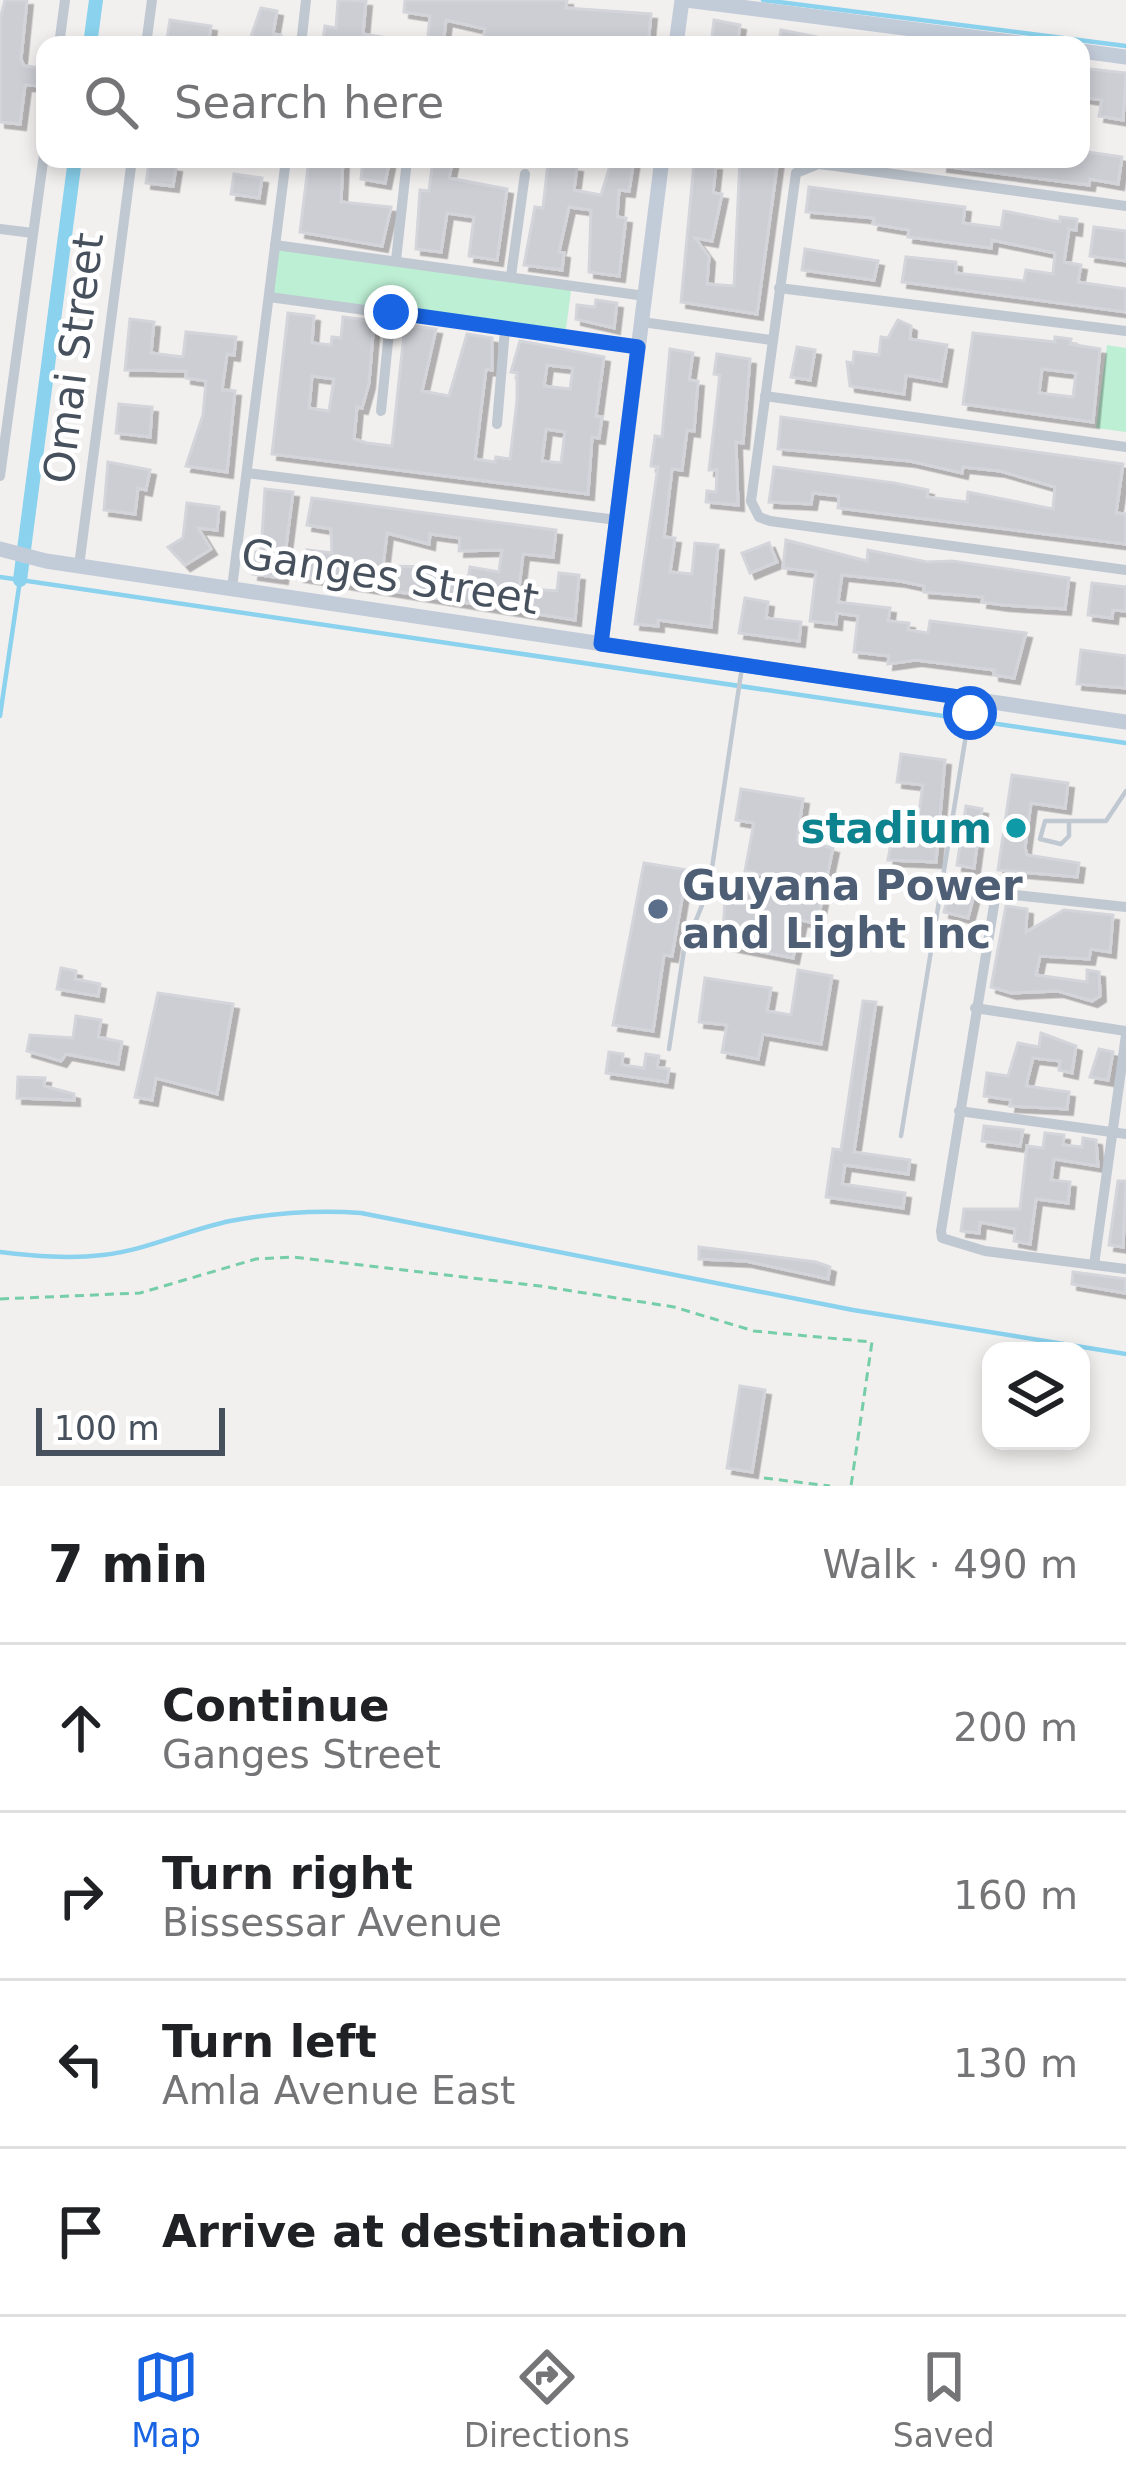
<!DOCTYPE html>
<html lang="en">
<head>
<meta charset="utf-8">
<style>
  body { margin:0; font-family:"DejaVu Sans",sans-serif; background:#f6f6f6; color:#202124 }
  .controls { position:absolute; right:36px; bottom:36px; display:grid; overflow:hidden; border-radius:24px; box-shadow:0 6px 18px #0003 }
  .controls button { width:108px; height:108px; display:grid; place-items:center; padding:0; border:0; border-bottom:3px solid #e0e0e0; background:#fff; color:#202124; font:60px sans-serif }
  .scale { position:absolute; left:36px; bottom:30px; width:189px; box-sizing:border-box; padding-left:12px; border:6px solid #47515d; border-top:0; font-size:33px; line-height:42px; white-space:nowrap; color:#47515d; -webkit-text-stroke:9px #fff; paint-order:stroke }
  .stop { position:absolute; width:36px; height:36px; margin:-27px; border:9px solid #1864e3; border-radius:50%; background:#fff }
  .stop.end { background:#1864e3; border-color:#fff; box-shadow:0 3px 12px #0008 }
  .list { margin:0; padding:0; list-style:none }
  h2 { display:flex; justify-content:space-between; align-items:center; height:156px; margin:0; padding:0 48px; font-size:51px }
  h2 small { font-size:39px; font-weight:400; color:#757577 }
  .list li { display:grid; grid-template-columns:78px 1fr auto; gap:36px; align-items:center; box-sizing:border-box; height:168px; padding:0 48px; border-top:3px solid #e0e0e0 }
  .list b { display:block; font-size:45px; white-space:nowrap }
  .list p { margin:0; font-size:39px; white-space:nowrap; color:#757577 }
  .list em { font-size:39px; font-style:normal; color:#757577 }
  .icon { flex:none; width:66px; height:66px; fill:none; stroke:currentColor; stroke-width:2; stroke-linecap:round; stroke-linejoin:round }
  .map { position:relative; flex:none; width:1126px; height:1486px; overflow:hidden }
  .search { position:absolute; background:#fff; box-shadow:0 6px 18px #0003; left:36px; right:36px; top:36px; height:132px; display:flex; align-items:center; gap:30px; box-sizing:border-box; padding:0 42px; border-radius:24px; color:#757577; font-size:45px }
  .sheet { height:828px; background:#fff }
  nav { display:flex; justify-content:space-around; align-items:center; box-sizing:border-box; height:168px; border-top:3px solid #e0e0e0; background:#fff; font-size:33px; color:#757577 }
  nav a { display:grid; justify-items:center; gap:6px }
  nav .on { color:#1864e3 }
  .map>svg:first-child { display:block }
</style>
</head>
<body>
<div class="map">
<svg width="1126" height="1486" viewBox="0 0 1126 1486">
  <defs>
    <filter id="shadow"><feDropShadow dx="5.5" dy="5.5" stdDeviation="0" flood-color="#0004"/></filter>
  </defs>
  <rect width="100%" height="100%" fill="#f2efef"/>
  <g fill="#bdefd4">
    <polygon points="275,245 572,284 565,336 269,297"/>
    <polygon points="1107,345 1126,348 1126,432 1096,428"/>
  </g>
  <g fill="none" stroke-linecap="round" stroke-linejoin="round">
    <g stroke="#8ad2ed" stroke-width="4.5">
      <polyline points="763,0 1126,46"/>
      <polyline points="0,577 1126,743"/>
      <polyline points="0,716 20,580"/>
      <path d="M0 1252C35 1256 68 1259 103 1255 147 1250 187 1230 230 1221 273 1213 317 1210 361 1213L853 1310 1126 1354"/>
    </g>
    <g stroke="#8ad2ed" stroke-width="14">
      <polyline points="90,45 96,0"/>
      <polyline points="20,580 75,159"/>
    </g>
  </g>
  <g fill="#ccced4" stroke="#d3d5db" stroke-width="3" fill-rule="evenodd" filter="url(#shadow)">
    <polygon points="5,0 27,0 21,59 24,66 43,68 41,86 25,85 20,124 0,122 0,19"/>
    <polygon points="338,0 366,1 363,34 395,39 395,45 322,45 325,26 336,28"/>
    <polygon points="405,0 567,0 566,8 651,14 648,45 567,45 545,39 544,45 495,45 483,43 485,29 446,20 443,45 427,45 430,16 404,12"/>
    <polygon points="261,8 277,11 273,34 281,35 280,45 248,45"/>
    <polygon points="170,20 211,26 208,45 166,45"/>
    <polygon points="714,20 740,25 737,45 711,45"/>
    <polygon points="781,30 827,39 826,45 778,45"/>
    <polygon points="1081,68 1126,73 1123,120 1099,116 1102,100 1081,97"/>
    <polygon points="1081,151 1122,157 1118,184 1090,179 1089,185 942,166 943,159 1081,159"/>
    <polygon points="309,159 343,159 341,202 391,207 382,246 300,232"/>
    <polygon points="363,159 390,159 385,183 361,179"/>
    <polygon points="433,159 453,159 449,178 507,189 497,260 469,256 474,217 447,213 441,252 416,249 420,190 429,191"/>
    <polygon points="612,159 634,159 629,191 619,190 617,217 626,218 619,276 589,272 591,210 569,207 559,252 564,253 562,270 524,265 535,207 543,208 548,163 577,167 574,190 601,195"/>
    <polygon points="740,159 778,159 757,314 681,302 694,163 716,165 713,193 722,194 712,241 695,238 709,257 707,284 734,286"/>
    <polygon points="149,163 176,167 173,186 146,183"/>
    <polygon points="234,174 262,178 259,198 231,194"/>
    <polygon points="809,187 965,207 963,223 1001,228 1004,211 1060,222 1060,217 1077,219 1076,230 1069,229 1064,262 1081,265 1078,282 1126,289 1126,312 902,282 906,257 956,262 956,273 1024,281 1026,270 1053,274 1055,253 992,240 991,248 908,237 909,230 873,224 874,218 806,212"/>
    <polygon points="1094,227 1126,231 1126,261 1090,256"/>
    <polygon points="805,249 878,261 874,280 802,270"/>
    <polygon points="596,300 617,303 614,328 576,319 577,305 595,307"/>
    <path d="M288 313 314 316 312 343 331 345 332 337 341 338 343 317 374 321 369 383 362 408 357 407 354 439 367 443 392 446 405 325 436 329 422 391 449 396 467 334 492 338V370L486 369 475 459 495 462 496 457 510 459 517 401V373L511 372 520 341 604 357 596 416 602 417 599 438 592 437 588 494 272 454ZM547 365 573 368 570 389 544 386ZM312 376 334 379 329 411 309 408ZM546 429 565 432 561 463 542 461Z"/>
    <polygon points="130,319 154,322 151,353 183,357 186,332 236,337 234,355 227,354 222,390 235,391 227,472 186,466 203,415 206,381 186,378 186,371 125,370"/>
    <polygon points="898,320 911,326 910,339 947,345 941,381 906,375 904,394 850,386 847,362 853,363 854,352 879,355 881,337 888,338"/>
    <path d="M973 333 1055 342V337L1071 339 1070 344 1100 349 1093 422 963 404ZM1042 369 1076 373 1073 397 1039 393Z"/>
    <polygon points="797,347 815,350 810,380 791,377"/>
    <polygon points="670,349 693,353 689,380 698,381 694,431 687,430 682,470 672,469 664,537 675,538 670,572 692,574 695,543 718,545 711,627 658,620 658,626 635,624 658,467 651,466 655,436 662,437"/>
    <polygon points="717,354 750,359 743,443 736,442 738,505 706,502 707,491 716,492 717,470 709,470 720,375 714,374"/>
    <polygon points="119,404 152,407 150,437 116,433"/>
    <polygon points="781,417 1123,464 1116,513 1126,514 1126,544 838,508 839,496 813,493 811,504 769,502 774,467 894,483 928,490 927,497 967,502 968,492 1053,509 1055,487 1000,471 963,467 962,473 910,461 778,449"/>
    <polygon points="108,462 150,470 146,490 138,488 135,514 104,510"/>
    <polygon points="265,489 293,492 282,578 253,574 256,552 261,552"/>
    <path d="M312 498 556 530 553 557 523 554 519 588 557 591 559 573 579 575 575 620 299 576 307 550 332 553 331 529 307 525ZM387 533 429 544 430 534 460 538 459 551 502 550 499 572 470 567 468 579 436 575 437 567 383 566Z"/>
    <polygon points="187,503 219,507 217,530 198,528 211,549 185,565 168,547 183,538"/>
    <polygon points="786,540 867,561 868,550 927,562 952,561 1069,578 1065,609 1003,605 982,602 983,597 924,592 924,586 900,581 842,575 838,602 890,608 888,621 909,623 908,630 928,633 930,621 1026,633 1014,678 994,675 994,670 916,660 888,664 889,656 854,652 858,616 837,613 836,624 810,621 816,572 783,568"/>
    <polygon points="769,543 777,562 750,573 742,553"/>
    <polygon points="1092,583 1126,587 1126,611 1113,610 1112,618 1088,615"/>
    <polygon points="745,598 768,602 766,618 801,622 799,641 739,633"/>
    <polygon points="1081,650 1126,656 1126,688 1077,684"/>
    <polygon points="901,754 945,760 936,862 888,860 892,837 915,840 923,785 897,782"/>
    <polygon points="1012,775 1068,783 1065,808 1031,803 1025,848 1027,855 1079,863 1077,877 998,870"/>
    <polygon points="741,789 803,799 797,840 833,848 817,924 801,920 793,958 722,944 726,888 764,896 767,876 745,871 754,823 736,820"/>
    <polygon points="966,806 982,809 974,868 957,865"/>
    <polygon points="644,863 687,870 672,956 664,955 653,1031 613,1025"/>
    <polygon points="952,882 976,887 968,918 944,912"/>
    <polygon points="1006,906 1027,909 1026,932 1064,910 1113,915 1110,952 1091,949 1089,959 1040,956 1036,975 1087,982 1087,970 1099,972 1100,996 1092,1001 1058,991 1011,993 991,987"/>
    <polygon points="61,968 76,971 75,979 100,984 98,996 57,989"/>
    <polygon points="798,970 832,976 821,1044 763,1034 758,1059 722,1052 727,1025 699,1022 705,978 771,988 767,1011 791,1015"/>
    <polygon points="158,993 233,1004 217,1094 156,1078 152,1100 135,1097"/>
    <polygon points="863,1001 876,1002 854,1152 910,1160 908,1174 845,1165 842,1184 905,1193 903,1208 826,1197 833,1149 841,1150"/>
    <polygon points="76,1016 101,1020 98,1037 122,1042 118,1064 66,1054 61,1061 27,1051 30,1035 73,1038"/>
    <polygon points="1041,1033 1076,1046 1072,1073 1059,1070 1060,1061 1033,1058 1026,1086 1069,1092 1067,1109 1010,1106 1011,1100 984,1096 987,1073 1008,1076 1018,1043 1039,1047"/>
    <polygon points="1099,1049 1113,1052 1108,1080 1090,1077"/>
    <polygon points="609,1052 623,1054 622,1065 644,1068 646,1054 659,1056 657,1067 669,1069 667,1082 606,1073"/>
    <polygon points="18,1077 45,1078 44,1086 74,1094 74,1100 17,1098"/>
    <polygon points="984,1126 1023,1130 1020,1146 982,1141"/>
    <polygon points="1045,1133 1064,1135 1063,1145 1082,1147 1083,1138 1096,1140 1098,1166 1054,1159 1051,1180 1070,1182 1068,1203 1036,1199 1030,1244 1014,1241 1015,1229 980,1222 979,1233 961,1231 964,1209 1020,1209 1027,1146 1043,1148"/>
    <polygon points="1118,1181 1126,1181 1123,1247 1109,1245"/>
    <polygon points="699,1247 816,1262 830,1267 828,1279 746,1261 699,1259"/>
    <polygon points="1073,1272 1126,1279 1125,1293 1072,1284"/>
    <polygon points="740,1386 765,1390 752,1472 727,1468"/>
  </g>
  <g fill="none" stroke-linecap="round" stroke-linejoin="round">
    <g stroke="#75cea7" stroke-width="3" stroke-dasharray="9 6" stroke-linecap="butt">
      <polyline points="0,1299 140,1293 256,1259 293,1257 540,1286 674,1307 754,1331 872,1342 851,1486"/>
      <polyline points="764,1478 830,1486"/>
    </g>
    <g stroke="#c0c8d1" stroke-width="4.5">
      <polyline points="1069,821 1069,836 1061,844 1040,839 1045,821 1106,821 1126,791"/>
      <polyline points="669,1049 684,950 709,888 742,667"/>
      <polyline points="901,1136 971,704"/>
    </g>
    <g stroke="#c0c8d1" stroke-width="10">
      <polyline points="59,45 65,0"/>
      <polyline points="146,45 152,0"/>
      <polyline points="301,45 306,0"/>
      <polyline points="1126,206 835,166 818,164 796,173 751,501 759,517 770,521 1126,570"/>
      <polyline points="0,229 33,233"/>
      <polyline points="275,245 645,296"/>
      <polyline points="396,260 407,160"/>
      <polyline points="511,276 525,174"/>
      <polyline points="779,288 1126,331"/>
      <polyline points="269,297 638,347"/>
      <polyline points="642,322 771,340"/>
      <polyline points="765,396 1126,447"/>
      <polyline points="381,411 391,312"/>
      <polyline points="497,424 505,329"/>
      <polyline points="247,473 617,520"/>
      <polyline points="0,476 45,147"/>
      <polyline points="79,566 132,159"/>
      <polyline points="232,588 286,159"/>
      <polyline points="1126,907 996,893 941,1231 942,1238 985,1251 1126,1269"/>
      <polyline points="975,1008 1126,1031"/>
      <polyline points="959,1111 1126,1134"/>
      <polyline points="1094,1265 1126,1035"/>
    </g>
    <g stroke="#c2cbd8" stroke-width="15">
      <polyline points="686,0 1035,45"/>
      <polyline points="676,45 682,0"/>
      <polyline points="1081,51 1126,57"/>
      <polyline points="0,549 46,561 1126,722"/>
      <polyline points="601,644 662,159"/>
    </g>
  </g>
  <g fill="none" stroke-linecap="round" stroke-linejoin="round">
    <polyline stroke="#1864e3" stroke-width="15" points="391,312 638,347 601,644 972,699 970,713"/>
  </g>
  <circle fill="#0f9aa8" stroke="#fff" stroke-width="4.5" cx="1016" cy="828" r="12"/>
  <circle fill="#5c6f8a" stroke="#fff" stroke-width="4.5" cx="658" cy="909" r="12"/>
  <g text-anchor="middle" stroke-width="9" stroke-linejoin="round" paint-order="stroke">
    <g font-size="42" fill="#47515d" stroke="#fff">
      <text transform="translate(73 358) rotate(-83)" y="15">Omai Street</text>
      <text transform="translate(390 576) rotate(9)" y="15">Ganges Street</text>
    </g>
    <g font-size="42" font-weight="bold" fill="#0d838f" stroke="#fff" text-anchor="end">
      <text x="992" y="843">stadium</text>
    </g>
    <g font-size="42" font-weight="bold" fill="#4e5e75" stroke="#fff" text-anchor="start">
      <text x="682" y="900">Guyana Power<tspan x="682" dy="48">and Light Inc</tspan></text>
    </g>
  </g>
</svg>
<div class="controls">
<button><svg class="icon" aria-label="layers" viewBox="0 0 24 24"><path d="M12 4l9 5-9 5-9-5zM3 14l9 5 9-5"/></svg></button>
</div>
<div class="scale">100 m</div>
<div class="stop" style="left:970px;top:713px"></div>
<div class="stop end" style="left:391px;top:312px"></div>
<div class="search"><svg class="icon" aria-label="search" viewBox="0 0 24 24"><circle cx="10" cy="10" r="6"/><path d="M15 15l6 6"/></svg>Search here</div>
</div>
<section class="sheet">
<h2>7 min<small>Walk · 490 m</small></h2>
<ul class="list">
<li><svg class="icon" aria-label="ahead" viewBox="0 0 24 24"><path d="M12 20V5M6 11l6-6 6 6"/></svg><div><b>Continue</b><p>Ganges Street</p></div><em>200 m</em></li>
<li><svg class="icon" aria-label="right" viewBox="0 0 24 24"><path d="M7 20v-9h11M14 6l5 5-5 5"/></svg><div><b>Turn right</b><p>Bissessar Avenue</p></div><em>160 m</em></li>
<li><svg class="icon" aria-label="left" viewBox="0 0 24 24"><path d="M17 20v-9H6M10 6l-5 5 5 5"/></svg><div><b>Turn left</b><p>Amla Avenue East</p></div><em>130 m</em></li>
<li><svg class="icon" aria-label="arrive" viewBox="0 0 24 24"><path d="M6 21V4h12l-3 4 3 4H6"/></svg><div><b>Arrive at destination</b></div></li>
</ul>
</section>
<nav>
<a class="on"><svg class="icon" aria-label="map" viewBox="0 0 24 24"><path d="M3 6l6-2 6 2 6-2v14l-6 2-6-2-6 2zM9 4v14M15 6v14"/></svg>Map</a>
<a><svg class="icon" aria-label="directions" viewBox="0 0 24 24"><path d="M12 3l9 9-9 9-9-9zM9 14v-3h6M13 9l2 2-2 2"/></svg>Directions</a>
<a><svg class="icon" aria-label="saved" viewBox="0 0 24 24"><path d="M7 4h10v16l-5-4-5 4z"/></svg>Saved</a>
</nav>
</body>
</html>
